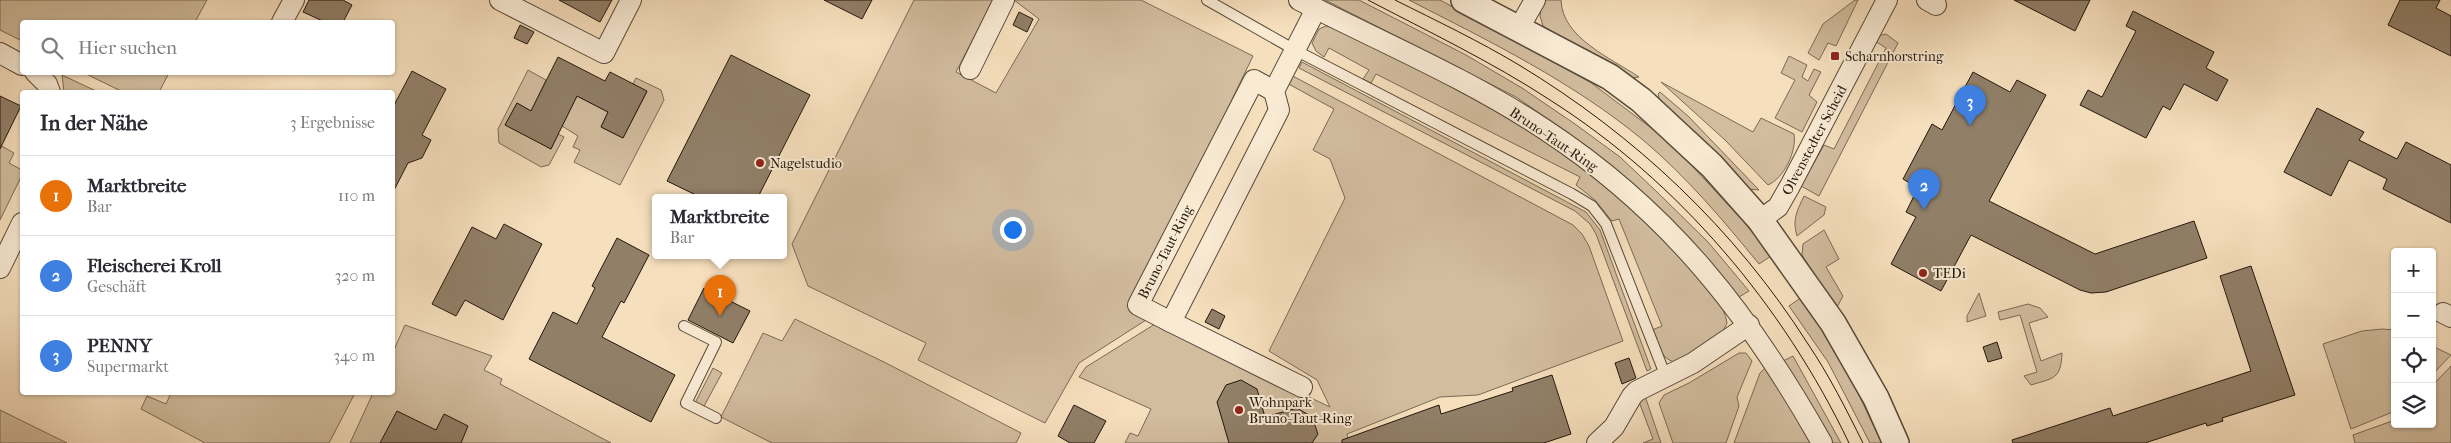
<!DOCTYPE html>
<html lang="de">
<head>
<meta charset="utf-8">
<style>
  body { margin:0; font-family:"IM FELL French Canon",serif; background:#f7f7f7; color:#2b2b33 }
  .controls { position:absolute; right:15px; bottom:15px; display:grid; overflow:hidden; border-radius:5px; box-shadow:0 1px 4px #0004 }
  .controls button { width:45px; height:45px; display:grid; place-items:center; padding:0; border:0; border-bottom:1px solid #e1e1e2; background:#fff; color:#2b2b33; font:25px sans-serif }
  .you { position:absolute; left:1012px; top:229px; width:18px; height:18px; margin:-12px; border:4px solid #fff; border-radius:50%; background:#1a73e8; box-shadow:0 0 0 8px #1a73e833 }
  .badge { display:grid; place-items:center; width:32px; height:32px; border-radius:50%; background:#0b8043; color:#fff; font-size:16px; font-weight:700 }
  .pin { position:absolute; translate:-50% -41px; filter:drop-shadow(0 1px 2px #0008) }
  .pin::after { content:''; position:absolute; top:26px; width:18px; height:15px; background:inherit; clip-path:polygon(0 0,100% 0,50% 100%) }
  .popup { position:absolute; left:652px; top:194px; width:135px; height:65px; box-sizing:border-box; display:grid; place-content:center; border-radius:5px; background:#fff; filter:drop-shadow(0 1px 4px #0005); font-size:16px; white-space:nowrap; color:#7c7c81 }
  .popup b { font-size:19px; color:#2b2b33 }
  .popup::after { content:''; position:absolute; left:50%; top:100%; margin-left:-10px; border:10px solid transparent; border-top-color:#fff }
  .list { margin:0; padding:0; list-style:none }
  h2 { display:flex; justify-content:space-between; align-items:center; height:65px; margin:0; padding:0 20px; font-size:21px }
  h2 small { font-size:16px; font-weight:400; color:#7c7c81 }
  .list li { display:grid; grid-template-columns:32px 1fr auto; gap:15px; align-items:center; box-sizing:border-box; height:80px; padding:0 20px; border-top:1px solid #e1e1e2 }
  .list b { display:block; font-size:19px; white-space:nowrap }
  .list p { margin:0; font-size:16px; white-space:nowrap; color:#7c7c81 }
  .list em { font-size:16px; font-style:normal; color:#7c7c81 }
  .icon { flex:none; width:28px; height:28px; fill:none; stroke:currentColor; stroke-width:2; stroke-linecap:round; stroke-linejoin:round }
  .map { position:relative; flex:none; width:2451px; height:443px; overflow:hidden }
  .search { position:absolute; background:#fff; box-shadow:0 1px 4px #0004; left:20px; top:20px; width:375px; height:55px; display:flex; align-items:center; gap:12px; box-sizing:border-box; padding:0 18px; border-radius:5px; color:#7c7c81; font-size:19px }
  .panel { position:absolute; background:#fff; box-shadow:0 1px 4px #0004; left:20px; top:90px; width:375px; height:305px; border-radius:5px }
  .map>svg:first-child { display:block }
</style>
</head>
<body>
<div class="map">
<svg width="2451" height="443" viewBox="0 0 2451 443">
  <rect width="100%" height="100%" fill="#f6dfbd"/>
  <filter id="stains"><feTurbulence type="fractalNoise" baseFrequency=".004" numOctaves="4"/><feColorMatrix values="0 0 0 0 .2 0 0 0 0 .09 0 0 0 0 .02 0 0 0 .5 -.17"/></filter>
  <radialGradient id="worn" r=".72"><stop offset=".6" stop-color="#630" stop-opacity="0"/><stop offset="1" stop-color="#630" stop-opacity=".3"/></radialGradient>
  <g fill="#d2bd9f" stroke="#7a6a55">
    <polygon points="0,0 207,0 195,22 22,22 22,41 0,30"/>
    <polygon points="914,0 993,0 956,72 996,93 1039,19 1014,0 1141,0 1253,56 1130,311 1146,320 1079,363 1045,423 918,360 926,343 808,286 792,244"/>
    <polygon points="1325,0 1359,0 1466,55 1522,88 1575,124 1620,157 1656,191 1708,242 1749,291 1739,297 1698,249 1611,167 1567,132 1516,97"/>
    <path d="M1409 0H1440L1590 82 1670 142 1744 222 1771 256 1759 264C1723 220 1687 177 1643 140 1573 82 1489 41 1409 0Z"/>
    <path d="M1542 0H1561C1562 38 1611 58 1639 77L1630 78 1543 26 1540 16Z"/>
    <polygon points="1855,0 1858,0 1836,46 1828,43 1819,60 1808,53 1823,24"/>
    <path d="M1326 26C1346 30 1366 44 1385 53 1499 109 1621 176 1700 279 1710 292 1725 306 1727 323L1720 337 1674 362C1660 358 1657 343 1652 330L1662 326 1619 219 1612 221 1595 200 1576 185 1580 177 1376 74 1371 83 1363 79 1369 70 1329 48 1324 57 1316 51 1312 43 1319 29Z"/>
    <polygon points="1886,34 1898,43 1819,196 1801,186 1824,145 1834,149 1886,48 1875,41 1877,36"/>
    <polygon points="1789,56 1807,65 1802,77 1808,81 1814,69 1821,72 1809,95 1817,102 1802,132 1775,118 1795,80 1781,73"/>
    <polygon points="1302,62 1586,212 1600,230 1651,369 1647,371 1596,234 1590,224 1575,211 1299,68"/>
    <polygon points="528,70 546,80 531,111 517,103 505,125 551,149 558,134 564,137 549,165 541,167 499,143 498,129"/>
    <polygon points="84,73 169,73 159,92 123,92"/>
    <polygon points="1289,74 1573,225 1582,234 1589,246 1623,341 1478,395 1440,397 1347,434 1349,443 1125,443 1130,433 1138,436 1151,409 1079,377 1086,367 1155,324 1330,407 1317,380 1269,351 1345,198 1330,159 1313,150 1334,109 1285,82"/>
    <polygon points="62,75 96,91 64,92"/>
    <polygon points="636,78 661,90 664,100 620,185 574,162 580,150 573,147 578,136 562,126 577,96 608,112 601,127 623,138 647,92 633,84"/>
    <path d="M1661 82 1753 132 1761 118 1794 134C1797 151 1784 178 1768 185L1725 140Z"/>
    <polygon points="1660,92 1688,116 1759,190 1748,189 1660,101 1658,94"/>
    <polygon points="0,145 14,153 9,163 22,170 22,175 0,220"/>
    <path d="M1804 196 1826 207 1824 215 1797 236C1792 220 1797 211 1804 196Z"/>
    <polygon points="1824,230 1839,259 1826,267 1843,296 1836,309 1802,255 1803,244"/>
    <polygon points="1979,293 1986,316 1967,322 1967,316"/>
    <polygon points="1802,297 1840,356 1882,443 1870,443 1828,362 1789,306"/>
    <path d="M2028 304 2040 308 2048 317 2029 323 2041 361 2062 353C2061 380 2053 378 2031 385L2024 376 2037 372 2020 315 2000 320 1998 312Z"/>
    <polygon points="795,319 886,363 1021,433 1016,443 772,443 721,417 763,333 782,341"/>
    <polygon points="405,325 492,356 484,370 502,379 500,384 611,443 350,443 373,393 392,392 393,352"/>
    <polygon points="2382,329 2395,330 2395,411 2351,429 2323,344 2362,331"/>
    <polygon points="2432,346 2451,355 2432,375"/>
    <polygon points="1739,353 1746,353 1752,361 1737,397 1739,406 1726,443 1673,443 1659,403 1664,395 1689,383"/>
    <polygon points="1793,356 1841,443 1830,443 1783,361"/>
    <polygon points="2451,366 2451,443 2355,443 2353,435 2395,420 2395,424 2432,424 2432,386"/>
    <polygon points="1766,367 1815,443 1734,443 1760,373"/>
    <polygon points="713,368 722,373 703,408 695,403"/>
    <polygon points="171,393 171,392 355,393 329,443 205,443 141,409 147,396 166,404"/>
    <polygon points="1644,393 1661,443 1643,443 1653,439 1638,399"/>
    <polygon points="0,410 67,443 0,443"/>
  </g>
  <g fill="#917f68" stroke="#23170b">
    <polygon points="309,0 343,0 352,5 343,22 325,22 303,12"/>
    <polygon points="559,0 612,0 600,22"/>
    <polygon points="824,0 872,0 862,19"/>
    <polygon points="2014,0 2090,0 2075,31"/>
    <polygon points="2400,0 2440,0 2436,8 2451,16 2451,56 2388,25"/>
    <polygon points="2133,11 2214,52 2206,68 2228,80 2217,101 2184,84 2170,110 2163,106 2146,138 2080,105 2088,90 2102,97 2136,31 2126,26"/>
    <polygon points="1019,12 1033,19 1027,32 1013,25"/>
    <polygon points="520,25 534,32 527,44 514,38"/>
    <polygon points="731,55 810,95 758,197 700,197 667,181"/>
    <polygon points="558,57 605,81 610,72 647,91 623,138 601,127 608,112 577,96 551,149 505,125 517,103 531,111"/>
    <polygon points="412,71 446,89 422,135 431,140 422,158 408,163 392,194 392,109"/>
    <polygon points="1973,72 2010,92 2017,80 2046,95 1989,201 2095,254 2194,221 2207,258 2106,292 2091,293 2080,290 1971,235 1941,291 1891,264 1916,217 1906,212 1918,188 1903,179 1932,124 1942,130"/>
    <polygon points="0,96 21,106 0,149"/>
    <polygon points="2317,108 2364,132 2359,140 2397,159 2406,142 2451,165 2451,223 2383,189 2387,179 2349,160 2331,196 2284,172"/>
    <polygon points="504,224 542,244 503,320 465,300 456,316 432,304 472,227 496,239"/>
    <polygon points="617,238 649,255 624,303 621,301 602,337 675,375 651,422 529,359 553,312 577,324 595,288 592,286"/>
    <polygon points="2251,266 2295,395 2222,418 2223,421 2207,426 2206,423 2145,443 2013,443 2012,440 2110,408 2113,416 2251,371 2220,276"/>
    <polygon points="704,288 750,311 733,343 688,320"/>
    <polygon points="1212,309 1225,316 1219,329 1205,322"/>
    <polygon points="1997,342 2002,358 1988,362 1983,347"/>
    <polygon points="1629,358 1636,378 1622,384 1615,363"/>
    <polygon points="1552,375 1571,434 1544,443 1342,443 1342,440 1439,405 1441,414 1513,391 1512,388"/>
    <polygon points="1241,380 1257,389 1265,417 1297,408 1312,417 1318,434 1312,443 1229,443 1217,402 1226,385"/>
    <polygon points="1074,405 1106,421 1094,443 1070,443 1058,436"/>
    <polygon points="397,411 436,430 444,414 468,426 461,443 380,443"/>
  </g>
  <g fill="none" stroke-linecap="round" stroke-linejoin="round">
    <g stroke="#584938" stroke-width="12">
      <g id="service">
        <polyline points="1207,0 1295,50 1572,194 1592,206 1606,224 1666,377"/>
        <polyline points="684,326 716,342 686,403 716,418"/>
      </g>
    </g>
    <g stroke="#584938" stroke-width="22">
      <g id="minor">
        <polyline points="500,0 604,53 631,0"/>
        <path d="M1299 0C1381 42 1467 78 1544 129 1669 211 1749 313 1822 443"/>
        <polyline points="1927,0 1936,5"/>
        <polyline points="282,22 294,0"/>
        <polyline points="1519,28 1535,0"/>
        <polyline points="0,53 22,65"/>
        <polyline points="970,69 1004,0"/>
        <polyline points="35,72 47,84 50,92"/>
        <polyline points="1760,220 1778,207 1790,186 1887,0"/>
        <polyline points="0,268 22,223"/>
        <polyline points="2443,313 2451,317"/>
        <polyline points="1171,322 1138,305 1254,80 1274,91"/>
        <polyline points="1302,387 1171,322 1279,110 1274,91 1316,9"/>
        <polyline points="1597,443 1614,427 1632,396 1637,391 1693,363 1749,325"/>
      </g>
    </g>
    <g stroke="#584938" stroke-width="28">
      <polyline id="tertiary" points="1464,0 1610,77 1641,100 1712,166 1760,220 1833,323 1876,398 1896,443"/>
    </g>
    <use href="#service" stroke="#f9ead4" stroke-width="10"/>
    <use href="#minor" stroke="#f9ead4" stroke-width="20"/>
    <use href="#tertiary" stroke="#f9ead4" stroke-width="25"/>
    <g stroke="#23170b" stroke-width="1">
      <path d="M1368 0C1429 32 1492 62 1550 100 1679 182 1783 305 1849 443"/>
      <path d="M1395 0C1437 21 1479 41 1519 65 1635 135 1735 229 1808 344 1829 375 1846 409 1863 443"/>
    </g>
  </g>
  <g fill="#8f2418" stroke="#f9ead4" stroke-width="2">
    <rect x="1830" y="51" width="10" height="10" rx="2.5"/>
    <circle cx="760" cy="163" r="5"/>
    <circle cx="1923" cy="273" r="5"/>
    <circle cx="1239" cy="410" r="5"/>
  </g>
  <g text-anchor="middle" stroke-width="4" stroke-linejoin="round" paint-order="stroke">
    <g font-size="14" fill="#23170b" stroke="#f9ead4" text-anchor="start">
      <text x="1845" y="61">Scharnhorstring</text>
      <text x="770" y="168">Nagelstudio</text>
      <text x="1933" y="278">TEDi</text>
      <text x="1249" y="407">Wohnpark<tspan x="1249" dy="16">Bruno-Taut-Ring</tspan></text>
    </g>
    <g font-size="14" fill="#23170b" stroke="#f9ead4">
      <text transform="translate(1554 139) rotate(34)" y="5">Bruno-Taut-Ring</text>
      <text transform="translate(1814 140) rotate(-62)" y="5">Olvenstedter Scheid</text>
      <text transform="translate(1165 252) rotate(-63)" y="5">Bruno-Taut-Ring</text>
    </g>
  </g>
  <rect width="100%" height="100%" filter="url(#stains)"/>
  <rect width="100%" height="100%" fill="url(#worn)"/>
</svg>
<div class="controls">
<button>+</button>
<button>−</button>
<button><svg class="icon" aria-label="locate" viewBox="0 0 24 24"><circle cx="12" cy="12" r="6"/><path d="M12 2v4M12 18v4M2 12h4M18 12h4"/></svg></button>
<button><svg class="icon" aria-label="layers" viewBox="0 0 24 24"><path d="M12 4l9 5-9 5-9-5zM3 14l9 5 9-5"/></svg></button>
</div>
<div class="you"></div>
<div class="pin badge" style="left:720px;top:316px;background:#e8710a">1</div>
<div class="popup"><b>Marktbreite</b>Bar</div>
<div class="pin badge" style="left:1924px;top:210px;background:#3f7fe0">2</div>
<div class="pin badge" style="left:1970px;top:126px;background:#3f7fe0">3</div>
<div class="search"><svg class="icon" aria-label="search" viewBox="0 0 24 24"><circle cx="10" cy="10" r="6"/><path d="M15 15l6 6"/></svg>Hier suchen</div>
<section class="panel">
<h2>In der Nähe<small>3 Ergebnisse</small></h2>
<ul class="list">
<li><span class="badge" style="background:#e8710a">1</span><div><b>Marktbreite</b><p>Bar</p></div><em>110 m</em></li>
<li><span class="badge" style="background:#3f7fe0">2</span><div><b>Fleischerei Kroll</b><p>Geschäft</p></div><em>320 m</em></li>
<li><span class="badge" style="background:#3f7fe0">3</span><div><b>PENNY</b><p>Supermarkt</p></div><em>340 m</em></li>
</ul>
</section>
</div>
</body>
</html>
